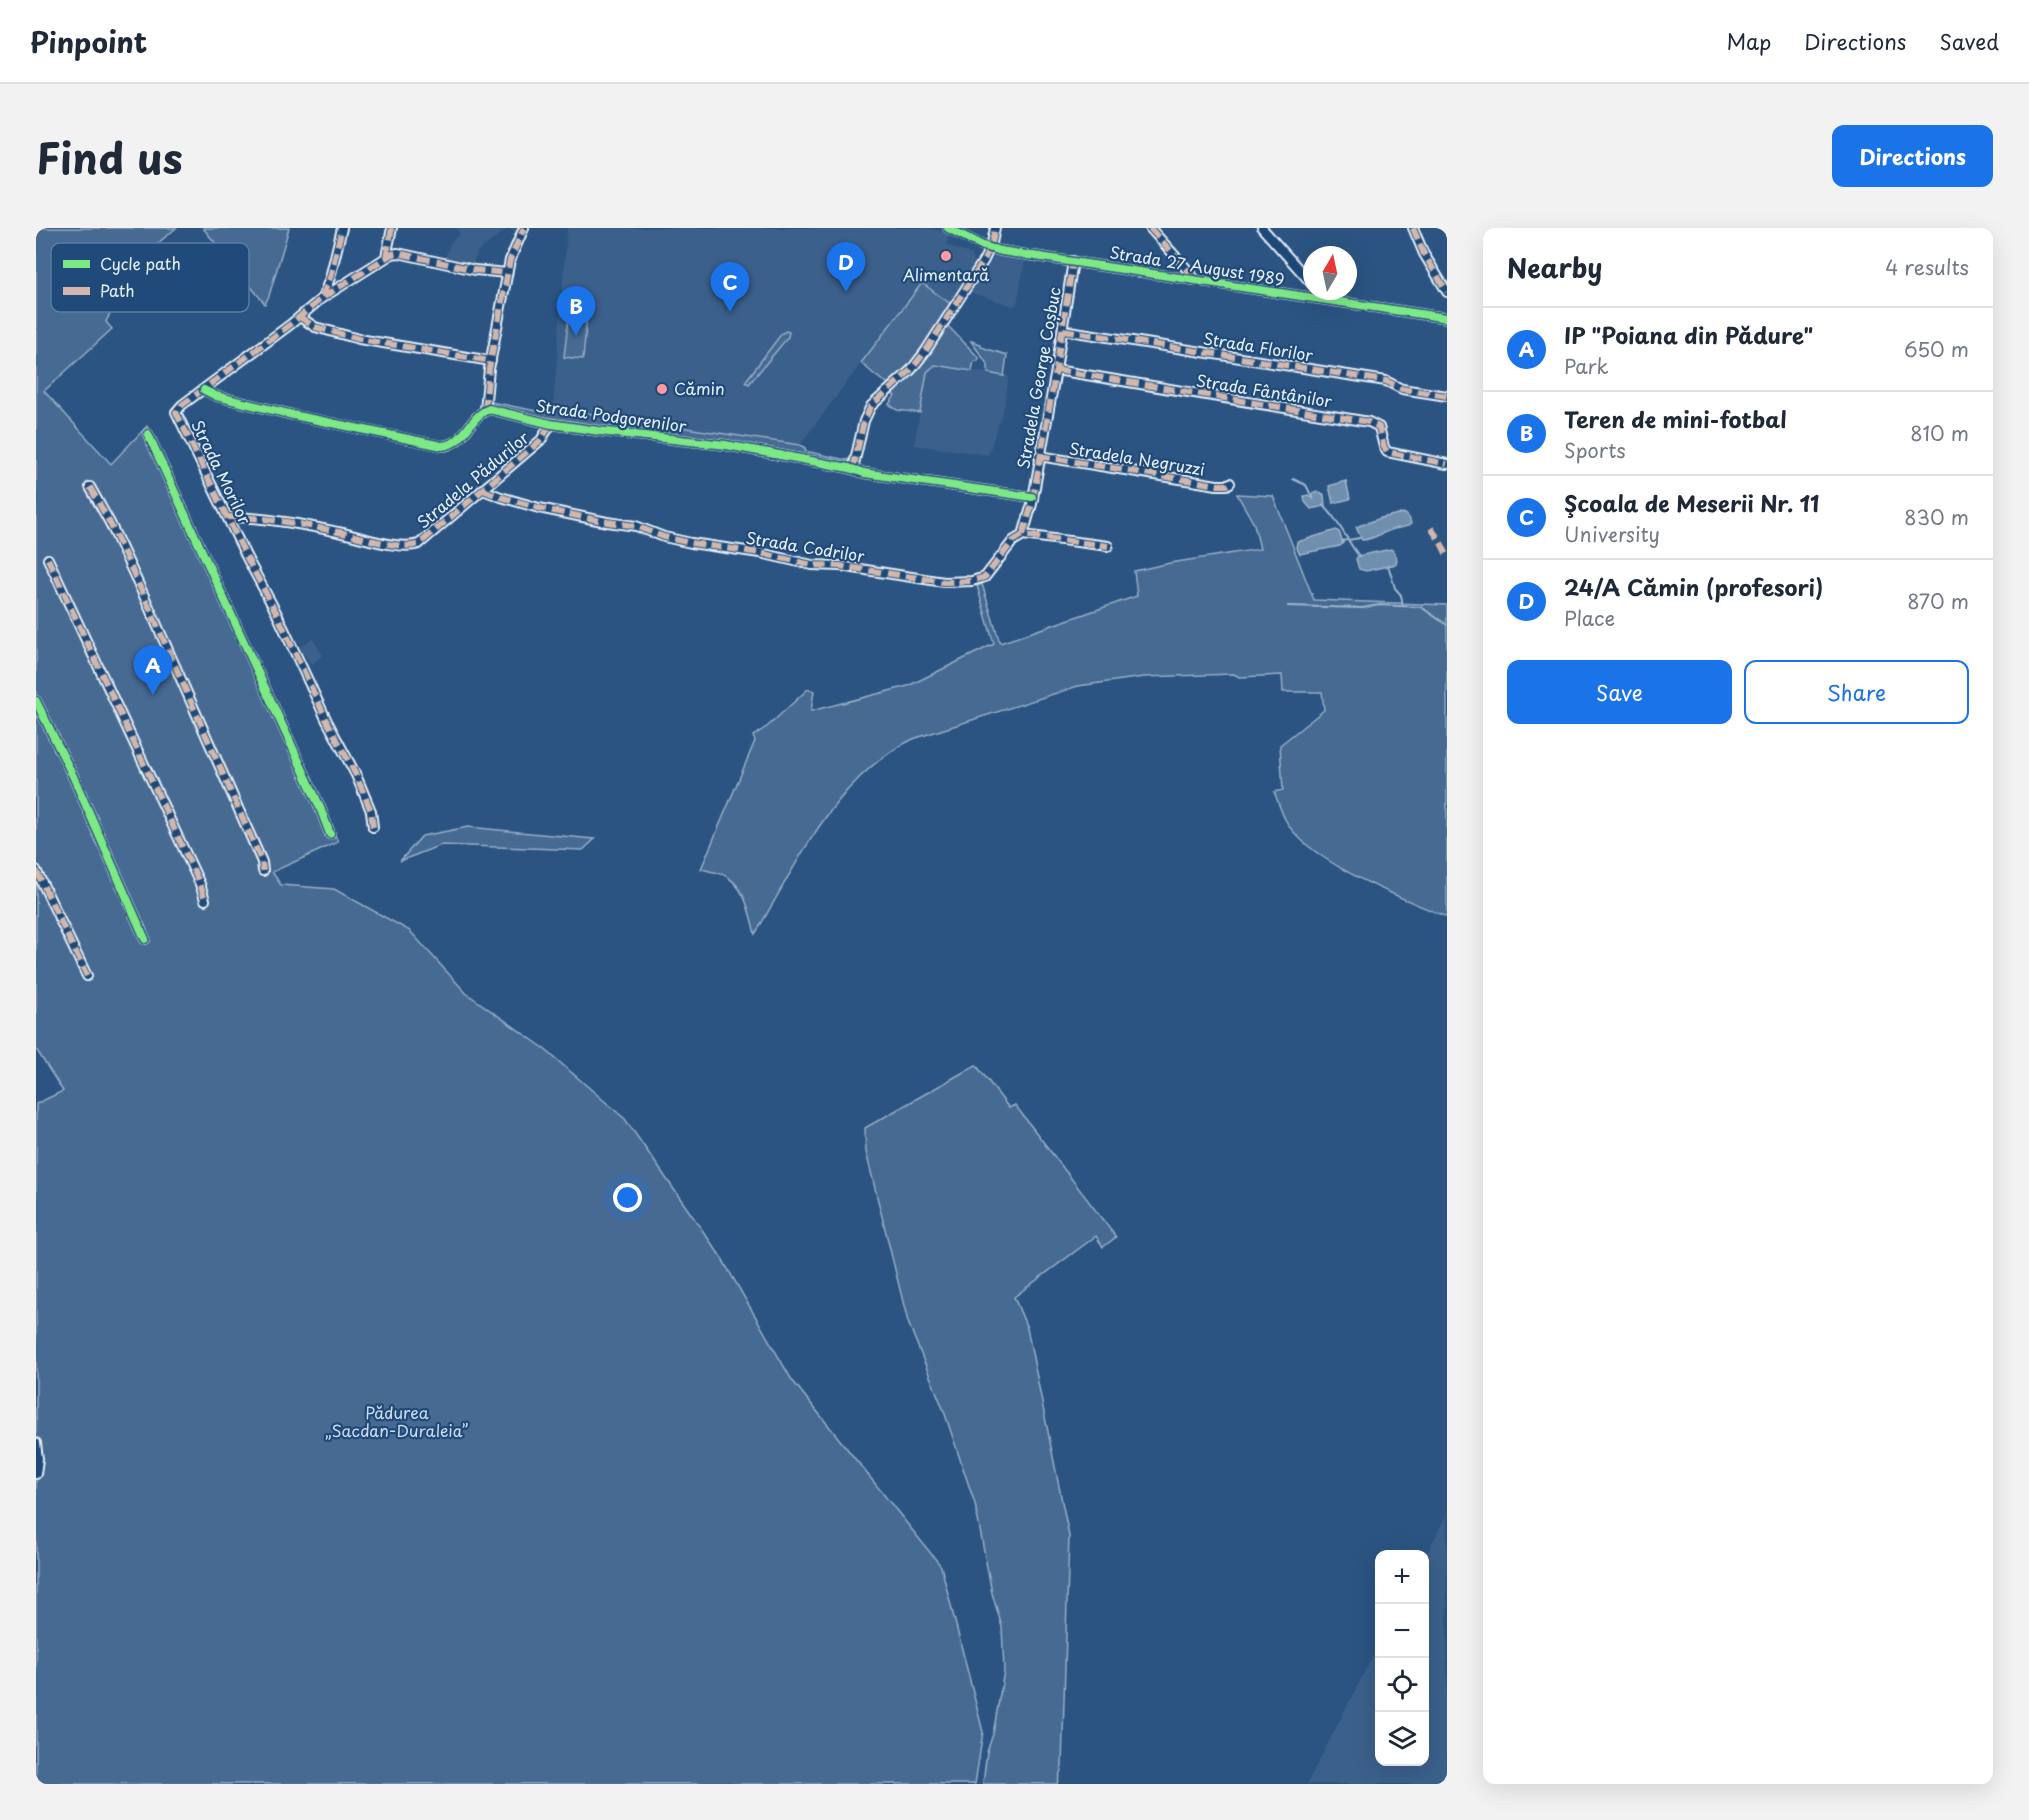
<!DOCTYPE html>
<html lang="en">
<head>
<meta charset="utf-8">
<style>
  body { margin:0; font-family:"Playpen Sans",sans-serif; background:#f2f2f3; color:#1f2937 }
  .controls { position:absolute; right:18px; bottom:18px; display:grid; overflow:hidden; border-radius:12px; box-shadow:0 6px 24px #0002 }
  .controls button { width:54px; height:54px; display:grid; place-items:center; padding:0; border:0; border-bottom:2px solid #e0e1e3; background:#fff; color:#1f2937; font:30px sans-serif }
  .compass { position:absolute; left:1267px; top:18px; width:54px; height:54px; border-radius:50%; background:#fff; box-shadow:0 6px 24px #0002; rotate:9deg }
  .you { position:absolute; left:592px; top:970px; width:21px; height:21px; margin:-15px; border:4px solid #fff; border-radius:50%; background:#1a73e8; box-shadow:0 0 0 9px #1a73e833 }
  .badge { display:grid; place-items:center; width:39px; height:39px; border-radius:50%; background:#1a73e8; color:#fff; font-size:20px; font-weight:700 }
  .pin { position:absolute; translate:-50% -50px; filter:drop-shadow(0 2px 3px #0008) }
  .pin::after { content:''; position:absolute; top:32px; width:21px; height:18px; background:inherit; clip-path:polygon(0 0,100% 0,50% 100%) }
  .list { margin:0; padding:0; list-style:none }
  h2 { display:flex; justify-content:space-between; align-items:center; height:78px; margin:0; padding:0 24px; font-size:26px }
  h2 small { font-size:20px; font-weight:400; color:#747a83 }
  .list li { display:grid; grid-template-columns:39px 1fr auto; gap:18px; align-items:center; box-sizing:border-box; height:84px; padding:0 24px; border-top:2px solid #e0e1e3 }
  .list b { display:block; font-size:22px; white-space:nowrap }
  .list p { margin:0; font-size:20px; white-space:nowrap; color:#747a83 }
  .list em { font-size:20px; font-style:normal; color:#747a83 }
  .actions { display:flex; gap:12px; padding:18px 24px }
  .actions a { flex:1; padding:14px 0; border:2px solid #1a73e8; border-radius:12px; text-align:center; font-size:21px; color:#1a73e8 }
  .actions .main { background:#1a73e8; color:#fff }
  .icon { flex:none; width:33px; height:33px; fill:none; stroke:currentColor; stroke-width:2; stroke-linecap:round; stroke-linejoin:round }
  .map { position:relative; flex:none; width:1411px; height:1556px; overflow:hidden; border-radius:12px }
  header { display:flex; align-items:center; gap:36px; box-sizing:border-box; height:84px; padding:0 30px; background:#fff; border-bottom:2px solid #e0e1e3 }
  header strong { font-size:28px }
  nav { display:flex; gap:33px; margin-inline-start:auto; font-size:21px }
  .intro { display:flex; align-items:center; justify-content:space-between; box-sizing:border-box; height:144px; padding:0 36px }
  h1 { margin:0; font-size:42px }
  .button { padding:15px 27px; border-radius:12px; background:#1a73e8; color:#fff; font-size:21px; font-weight:700 }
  main { display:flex; gap:36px; padding:0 36px }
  aside { flex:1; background:#fff; border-radius:12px; box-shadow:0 6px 24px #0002 }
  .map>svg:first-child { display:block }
</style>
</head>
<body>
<header>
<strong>Pinpoint</strong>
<nav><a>Map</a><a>Directions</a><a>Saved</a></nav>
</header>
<div class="intro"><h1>Find us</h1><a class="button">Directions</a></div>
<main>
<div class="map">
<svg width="1411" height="1556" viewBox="0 0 1411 1556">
  <rect width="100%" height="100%" fill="#2b5482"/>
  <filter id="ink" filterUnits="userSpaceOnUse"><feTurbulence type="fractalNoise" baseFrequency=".0167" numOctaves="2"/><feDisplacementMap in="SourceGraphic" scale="12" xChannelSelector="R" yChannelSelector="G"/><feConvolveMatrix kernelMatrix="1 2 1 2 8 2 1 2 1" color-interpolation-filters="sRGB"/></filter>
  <g filter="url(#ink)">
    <g fill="#3a608b">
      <polygon points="420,0 483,0 480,6 473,0 442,23 435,39 409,30 414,15 424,6"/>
      <polygon points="531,0 889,0 913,4 911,17 936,27 940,39 916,77 885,55 764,217 517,180"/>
      <polygon points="958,28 989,33 981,76 977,78 933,64 954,31"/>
      <polygon points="899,137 973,148 968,180 952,227 878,217 891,144"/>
      <polygon points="276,410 287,427 275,437 264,420"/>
      <polygon points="1411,1285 1411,1556 1271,1556 1343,1416 1344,1534 1388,1534 1389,1329"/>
    </g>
    <g fill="#476b93" stroke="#98aec6" stroke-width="1.5">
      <polygon points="0,0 140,0 96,37 70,94 76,101 8,163 75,236 111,198 250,502 290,585 302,614 236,644 245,657 298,661 374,703 430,765 505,818 589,891 685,1029 756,1152 905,1338 947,1504 939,1556 0,1556 0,876 27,863 0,821"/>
      <polygon points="167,0 253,0 233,68 229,76"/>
      <path d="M886 55 916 77 883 128 854 156C843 153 835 143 825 135Z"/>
      <polygon points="533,85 551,87 547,131 528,129"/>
      <path d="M911 97 943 130 942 133H938L936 143 899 137 891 144 884 185 861 182 853 176 859 168 854 164C878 150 895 120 911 97Z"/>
      <polygon points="750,103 753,104 752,109 713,156 709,154 746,105"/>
      <polygon points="935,113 945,116 945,119 971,127 968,148 952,145 952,137"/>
      <polygon points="455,174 511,185 517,180 764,217 769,220 769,223 810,232 813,231 813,236 678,212 611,205 502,188 454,177"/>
      <path d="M1201 266 1237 268 1278 372 1411 377V689C1368 671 1273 635 1250 593 1245 584 1242 573 1238 564L1247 562 1244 517 1288 482 1286 464H1247L1246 447 1203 449 1198 446 1108 449 1042 458 877 511C799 549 762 635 719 706 714 686 709 657 688 647 681 644 672 643 665 641L719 513 717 508 732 498 772 461 778 463 775 483 872 458 958 416 941 358 946 356 964 415 1101 368 1098 343 1134 335 1224 321 1218 296Z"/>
      <polygon points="432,599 558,611 559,611 547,622 405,617 364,633 386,608"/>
      <polygon points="940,837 973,880 979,877 1080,1009 1067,1019 1060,1008 978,1069 991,1100 1033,1308 1026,1538 1021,1556 947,1556 951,1524 957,1506 968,1443 966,1399 956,1365 939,1276 908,1183 872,1094 830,924 829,900"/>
    </g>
    <g fill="#708ead" stroke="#a0b6cb" stroke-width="1.5">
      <polygon points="1310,253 1314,271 1297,275 1293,258"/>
      <polygon points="1282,264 1288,267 1289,278 1275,281 1269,274 1268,268 1272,267 1275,269 1277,265"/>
      <path d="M1367 285C1372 287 1374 290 1375 296 1369 301 1362 299 1355 302 1345 305 1336 312 1326 312L1320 299 1345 290Z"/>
      <polygon points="1300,302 1303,304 1307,315 1304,318 1264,326 1260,319 1261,314"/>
      <path d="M1355 321C1360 325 1362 330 1360 336L1330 343 1323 341 1320 331 1322 328Z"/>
    </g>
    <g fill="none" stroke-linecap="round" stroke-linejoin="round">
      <g stroke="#a0b6cb" stroke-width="2">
        <polyline points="1257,251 1270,257 1277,271"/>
        <path d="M1287 277C1302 290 1310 312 1323 328"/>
        <polyline points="1306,313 1324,310"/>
        <polyline points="1352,337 1359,360 1365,367 1367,378"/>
        <polyline points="1252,378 1327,380 1343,377 1385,379 1411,397"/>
      </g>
      <g stroke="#e8f1f8" stroke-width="12">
        <g id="minor">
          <polyline points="912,0 947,18 965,23 1411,90"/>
          <polyline points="1114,0 1150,40 1158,51"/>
          <polyline points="1226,0 1276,56"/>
          <polyline points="1377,0 1388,26 1411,64"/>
          <polyline points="350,29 356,0"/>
          <polyline points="287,68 294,50 306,0"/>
          <polyline points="264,89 279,99 323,111 455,133"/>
          <polyline points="1027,102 1350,153 1366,161 1411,168"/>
          <polyline points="1020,142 1333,194 1343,199 1348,219 1351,224 1411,236"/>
          <path d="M168 162 180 168 257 187 406 218C430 216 433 188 453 181L515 196 563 203 690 217 813 240 828 245 996 269"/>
          <polyline points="449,182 453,141 474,32 488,0"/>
          <polyline points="112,206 283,577 294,606"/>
          <polyline points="1003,228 1181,257 1191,257 1194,255"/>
          <polyline points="817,241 828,193 835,178 875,142 889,124 948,32 956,15 959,0"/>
          <polyline points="54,259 74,295 109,370 226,634 227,643"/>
          <polyline points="447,262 465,269 503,280 571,294 600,298 628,309 655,315 724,325 776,337 804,338 908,354 936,353 949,349 977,313 987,307 1072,318"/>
          <path d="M192 289C228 289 266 296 302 304 323 308 363 323 383 316L505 212 515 196"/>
          <polyline points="987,307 996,276 1020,142 1037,33"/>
          <polyline points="12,331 164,656 169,672"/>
          <polyline points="0,473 37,548 109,711"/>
          <polyline points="337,599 335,583 320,547 291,493 240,384 211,330 140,184 146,177 255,96 286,70 356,26 362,25 439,42 471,45"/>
          <polyline points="0,642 51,748"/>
          <polyline points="0,1215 2,1231 0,1246"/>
        </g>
      </g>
      <use href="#minor" stroke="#1f4a7a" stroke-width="8"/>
      <g stroke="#d1b7ad" stroke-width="6" stroke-dasharray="12 6" stroke-linecap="butt">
        <polyline points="1114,0 1150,40 1158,51"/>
        <polyline points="1377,0 1388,26 1411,64"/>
        <polyline points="350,29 356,0"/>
        <polyline points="286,69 294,50 306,0"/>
        <polyline points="264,89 279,99 323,111 455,133"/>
        <polyline points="1027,102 1350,153 1366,161 1411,168"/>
        <polyline points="1020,142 1333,194 1343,199 1348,219 1351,224 1411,236"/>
        <polyline points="449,182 453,141 474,32 488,0"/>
        <polyline points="1003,228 1181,257 1191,257 1194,255"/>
        <polyline points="817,241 828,193 835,178 875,142 889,124 948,32 956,15 959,0"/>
        <polyline points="54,259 74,295 109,370 226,634 227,643"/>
        <polyline points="447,262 465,269 503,280 571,294 600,298 628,309 655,315 724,325 776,337 804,338 908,354 936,353 949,349 977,313 987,307 1072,318"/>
        <path d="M192 289C228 289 266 296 302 304 323 308 363 323 383 316L505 212 515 196"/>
        <polyline points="1395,300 1404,313 1411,327"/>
        <polyline points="987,307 996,276 1020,142 1037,33"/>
        <polyline points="12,331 164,656 169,672"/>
        <polyline points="337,599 335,583 320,547 291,493 240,384 211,330 140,184 146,177 255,96 286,70 356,26 362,25 439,42 471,45"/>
        <polyline points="0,642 51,748"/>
      </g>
      <g stroke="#1f4a7a" stroke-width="11">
        <g id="cycleway">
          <polyline points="912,0 947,18 965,23 1411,90"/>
          <path d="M168 162 180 168 257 187 406 218C430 216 433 188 453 181L515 196 563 203 690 217 813 240 828 245 996 269"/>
          <polyline points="112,206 283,577 294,606"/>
          <polyline points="0,473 37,548 109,711"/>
        </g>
      </g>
      <use href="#cycleway" stroke="#7ce984" stroke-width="8"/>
    </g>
  </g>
  <g fill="#ff9aa2" stroke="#1f4a7a" stroke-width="2">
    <circle cx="910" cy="28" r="6"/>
    <circle cx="626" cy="161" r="6"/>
  </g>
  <g text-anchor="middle" stroke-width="4.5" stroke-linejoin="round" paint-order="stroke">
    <g font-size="16" fill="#e8f1f8" stroke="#1f4a7a">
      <text transform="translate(1161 38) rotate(9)" y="6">Strada 27 August 1989</text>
      <text transform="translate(1222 119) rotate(9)" y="6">Strada Florilor</text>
      <text transform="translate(1003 150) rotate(-80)" y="6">Stradela George Coșbuc</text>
      <text transform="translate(1228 163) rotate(9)" y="6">Strada Fântânilor</text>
      <text transform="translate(575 188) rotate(8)" y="6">Strada Podgorenilor</text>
      <text transform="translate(1101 231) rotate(9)" y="6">Stradela Negruzzi</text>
      <text transform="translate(185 244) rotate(64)" y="6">Strada Morilor</text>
      <text transform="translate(437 252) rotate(-40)" y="6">Stradela Pădurilor</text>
      <text transform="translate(769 319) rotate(9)" y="6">Strada Codrilor</text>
    </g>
    <g font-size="16" fill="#e8f1f8" stroke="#1f4a7a">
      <text x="910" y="53">Alimentară</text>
      <text x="638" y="167" text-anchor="start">Cămin</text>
    </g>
    <g font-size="16" fill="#d0dde9" stroke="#1f4a7a">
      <text x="361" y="1191">Pădurea<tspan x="361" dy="18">„Sacdan-Duraleia”</tspan></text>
    </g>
  </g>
  <rect x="15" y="15" width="198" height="69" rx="9" fill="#1f4a7a" stroke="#5b7ca0" stroke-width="1.5"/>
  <rect x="27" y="32" width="27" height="8" fill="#7ce984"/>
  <rect x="27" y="59" width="27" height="8" fill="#d1b7ad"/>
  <g font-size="16" fill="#e8f1f8">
    <text x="64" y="42">Cycle path</text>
    <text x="64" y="69">Path</text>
  </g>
</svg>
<div class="controls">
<button>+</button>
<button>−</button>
<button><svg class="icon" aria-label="locate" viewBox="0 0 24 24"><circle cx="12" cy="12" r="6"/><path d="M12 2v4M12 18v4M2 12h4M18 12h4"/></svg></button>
<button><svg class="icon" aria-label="layers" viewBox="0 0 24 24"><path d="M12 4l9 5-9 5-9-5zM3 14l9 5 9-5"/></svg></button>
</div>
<svg class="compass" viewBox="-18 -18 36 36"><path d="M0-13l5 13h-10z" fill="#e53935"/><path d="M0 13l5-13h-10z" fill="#747a83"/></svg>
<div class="you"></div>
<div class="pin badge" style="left:117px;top:467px">A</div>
<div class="pin badge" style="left:540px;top:108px">B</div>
<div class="pin badge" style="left:694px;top:84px">C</div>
<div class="pin badge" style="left:810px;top:64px">D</div>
</div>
<aside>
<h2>Nearby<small>4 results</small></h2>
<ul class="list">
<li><span class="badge">A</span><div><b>IP &quot;Poiana din Pădure&quot;</b><p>Park</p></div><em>650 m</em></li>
<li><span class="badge">B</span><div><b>Teren de mini-fotbal</b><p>Sports</p></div><em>810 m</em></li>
<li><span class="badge">C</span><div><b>Şcoala de Meserii Nr. 11</b><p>University</p></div><em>830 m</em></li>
<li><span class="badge">D</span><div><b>24/A Cămin (profesori)</b><p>Place</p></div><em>870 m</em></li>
</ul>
<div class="actions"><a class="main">Save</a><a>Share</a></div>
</aside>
</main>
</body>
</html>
